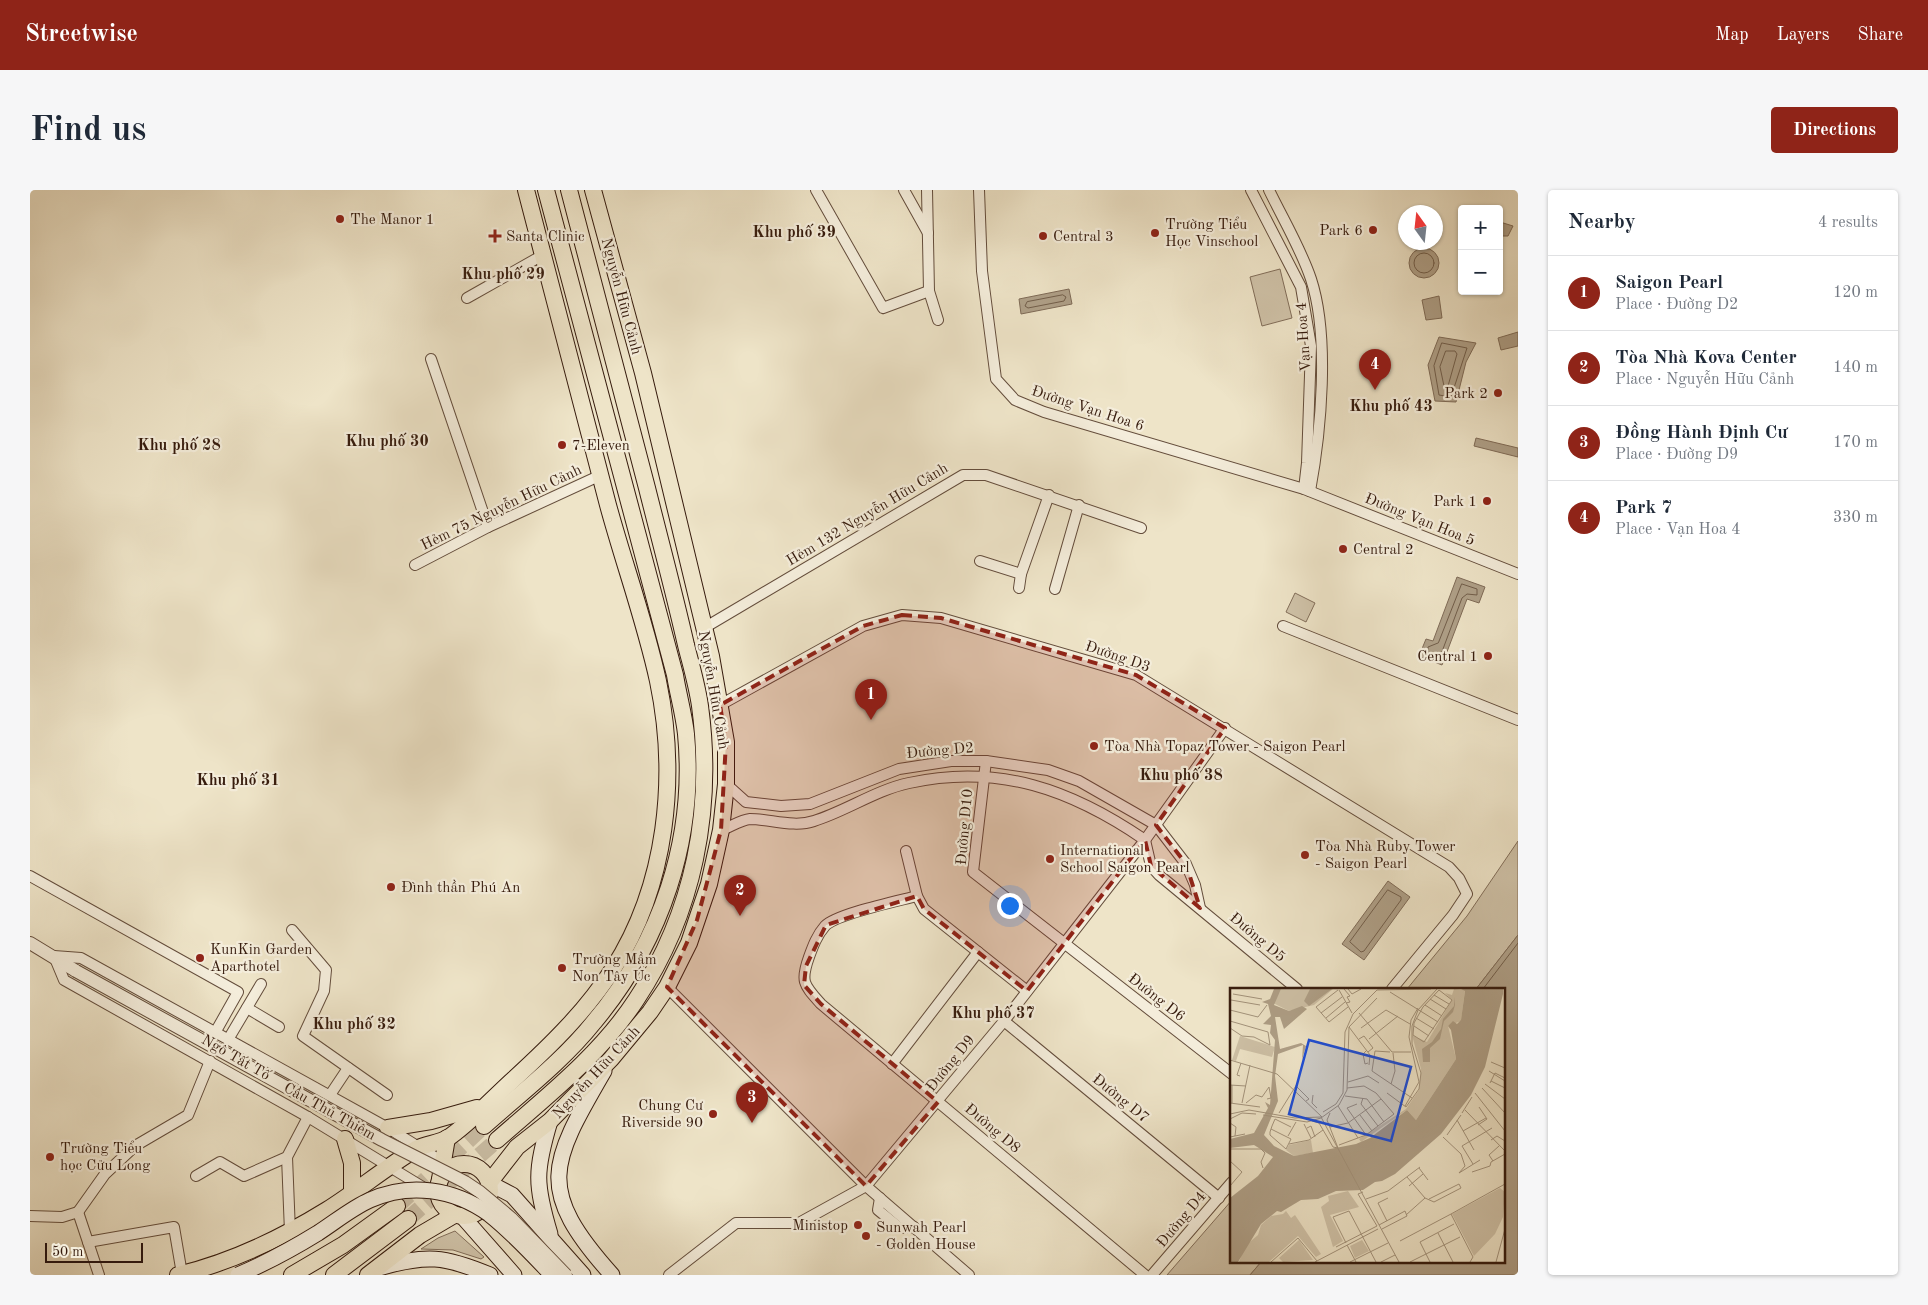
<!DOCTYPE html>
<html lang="en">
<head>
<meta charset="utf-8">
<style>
  body { margin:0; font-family:"Old Standard TT",serif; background:#f6f6f7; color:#1f2937 }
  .controls { position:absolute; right:15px; top:15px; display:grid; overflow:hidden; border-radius:5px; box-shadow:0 1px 4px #0004 }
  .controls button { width:45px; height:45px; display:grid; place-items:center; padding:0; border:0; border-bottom:1px solid #e0e1e3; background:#fff; color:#1f2937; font:25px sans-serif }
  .compass { position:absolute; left:1368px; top:15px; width:45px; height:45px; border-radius:50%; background:#fff; box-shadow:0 1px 4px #0004; rotate:345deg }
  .scale { position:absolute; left:15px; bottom:12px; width:98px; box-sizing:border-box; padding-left:5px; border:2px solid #361b0d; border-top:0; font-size:14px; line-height:18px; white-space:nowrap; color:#361b0d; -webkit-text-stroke:4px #f4eddb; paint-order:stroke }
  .you { position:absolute; left:979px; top:715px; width:18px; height:18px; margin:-12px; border:4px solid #fff; border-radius:50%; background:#1a73e8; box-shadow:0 0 0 8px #1a73e833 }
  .badge { display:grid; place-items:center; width:32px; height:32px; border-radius:50%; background:#8f2418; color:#fff; font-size:16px; font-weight:700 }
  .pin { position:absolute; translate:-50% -41px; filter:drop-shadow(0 1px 2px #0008) }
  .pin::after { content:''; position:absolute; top:26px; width:18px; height:15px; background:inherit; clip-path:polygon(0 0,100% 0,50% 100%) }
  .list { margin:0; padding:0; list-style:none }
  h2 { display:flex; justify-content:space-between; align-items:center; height:65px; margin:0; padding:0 20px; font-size:21px }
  h2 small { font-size:16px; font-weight:400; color:#747a83 }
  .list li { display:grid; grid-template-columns:32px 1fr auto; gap:15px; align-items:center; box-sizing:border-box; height:75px; padding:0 20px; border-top:1px solid #e0e1e3 }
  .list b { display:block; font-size:19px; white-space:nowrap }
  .list p { margin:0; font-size:16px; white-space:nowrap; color:#747a83 }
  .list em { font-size:16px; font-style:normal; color:#747a83 }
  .map { position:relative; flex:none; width:1488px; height:1085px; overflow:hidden; border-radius:5px }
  header { display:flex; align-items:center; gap:30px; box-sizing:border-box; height:70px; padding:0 25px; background:#8f2418; color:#fff }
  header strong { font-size:24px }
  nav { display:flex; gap:28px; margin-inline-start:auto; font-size:18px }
  .intro { display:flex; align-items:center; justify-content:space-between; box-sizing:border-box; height:120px; padding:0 30px }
  h1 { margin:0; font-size:35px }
  .button { padding:12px 22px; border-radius:5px; background:#8f2418; color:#fff; font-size:18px; font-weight:700 }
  main { display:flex; gap:30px; padding:0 30px }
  aside { flex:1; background:#fff; border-radius:5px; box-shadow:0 1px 4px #0004 }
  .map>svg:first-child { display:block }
</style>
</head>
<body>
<header>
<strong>Streetwise</strong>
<nav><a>Map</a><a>Layers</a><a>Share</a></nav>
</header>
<div class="intro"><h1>Find us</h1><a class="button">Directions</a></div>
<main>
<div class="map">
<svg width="1488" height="1085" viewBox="0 0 1488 1085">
  <rect width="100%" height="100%" fill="#eee4c8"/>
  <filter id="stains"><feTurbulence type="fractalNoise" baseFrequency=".004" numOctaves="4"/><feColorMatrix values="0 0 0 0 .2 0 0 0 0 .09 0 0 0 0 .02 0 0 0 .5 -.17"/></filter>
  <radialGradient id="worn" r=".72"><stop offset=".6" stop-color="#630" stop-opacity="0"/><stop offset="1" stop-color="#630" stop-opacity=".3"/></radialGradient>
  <g fill="#cfc2a8" stroke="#826e5a">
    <polygon points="1250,79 1262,128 1232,136 1220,87"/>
    <polygon points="1265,403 1285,413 1276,432 1256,422"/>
    <polygon points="1488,651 1488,745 1446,799 1377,799 1437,726"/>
    <polygon points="1202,1010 1202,1071 1232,1071 1220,1085 1137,1085"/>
    <polygon points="425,1041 454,1067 451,1069 423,1060 391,1059 408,1048"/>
  </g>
  <g fill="#afa088" stroke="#7f6b57">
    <polygon points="1470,32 1483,36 1478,46 1469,46"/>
    <circle cx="1394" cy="73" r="15"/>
    <polygon points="1039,99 1042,114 991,124 989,109"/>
    <polygon points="1409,106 1412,128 1396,130 1392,110"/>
    <polygon points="1488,142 1488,156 1471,160 1468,148"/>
    <polygon points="1409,147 1446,153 1436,172 1426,212 1405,211 1398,175"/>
    <polygon points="1446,248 1488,258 1488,267 1444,256"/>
    <polygon points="1427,387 1455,397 1449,413 1437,409 1412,475 1389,466 1396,449 1403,451"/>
    <polygon points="1358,691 1380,707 1334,770 1312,754"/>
    <polygon points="1488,745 1488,1085 1220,1085 1232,1071 1474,1071 1474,799 1446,799"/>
  </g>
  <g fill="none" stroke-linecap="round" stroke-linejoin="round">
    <g stroke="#725e4a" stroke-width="1">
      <circle cx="1394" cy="73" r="10"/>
      <polygon points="1033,105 1036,107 1034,111 998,118 995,116 997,112"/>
      <polygon points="1412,153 1437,158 1421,207 1409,205 1404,176"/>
      <polygon points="1416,161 1425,161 1427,164 1418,196 1416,198 1414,196 1410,177"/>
      <polygon points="1432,394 1447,399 1447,405 1437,404 1432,408 1410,467 1398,464 1398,457 1408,453"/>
      <polygon points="1358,700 1371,707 1371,710 1334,761 1331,762 1320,752"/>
      <polyline points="1453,799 1488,753"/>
    </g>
    <polyline stroke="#604a38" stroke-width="1" stroke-dasharray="6 5" stroke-linecap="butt" points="1487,1085 1488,1084"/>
    <g stroke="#c9bca3" stroke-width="16" stroke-dasharray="16 8" stroke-linecap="butt">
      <polyline points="367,1016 454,936"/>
      <polyline points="378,1029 467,950"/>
    </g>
    <g stroke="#644d3c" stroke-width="12">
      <g id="minor">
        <polyline points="786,0 853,118 899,101"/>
        <polyline points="874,0 898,43"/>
        <polyline points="897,0 899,101 908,130"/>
        <polyline points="949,0 952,81 966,189 985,210 1014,222 1274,299 1488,384"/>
        <polyline points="1221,0 1271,97 1281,156 1277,273 1274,299"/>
        <path d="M1239 0C1253 29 1271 59 1281 89 1300 147 1291 242 1280 301"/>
        <polyline points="437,108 513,65"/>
        <polyline points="401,169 458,337"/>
        <polyline points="950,371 991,384 1019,305"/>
        <polyline points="385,375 458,337 571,285"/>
        <polyline points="989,398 991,384"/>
        <polyline points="1025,399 1049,315"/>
        <polyline points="1253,436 1488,530"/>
        <polyline points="674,438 933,285 956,285 1111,338"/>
        <polyline points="690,515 833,436 872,425 911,428 1106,485 1419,677 1429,688 1437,704 1423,725 1362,799"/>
        <polyline points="956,571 943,682 1202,884"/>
        <polyline points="696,594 716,612 751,616 780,614 869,579 921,571 956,571 1018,580 1049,591 1126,635 1156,674 1165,695 1170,718"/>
        <path d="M691 640C700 637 711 630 720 629 740 629 764 638 784 631 816 621 846 600 879 593 969 573 1042 600 1115 650L1121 676 1129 685 1267 799"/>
        <polyline points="876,661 887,706 894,719 997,801"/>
        <polyline points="0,686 208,802 186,841"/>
        <path d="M887 706C868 711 806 724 795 736 787 745 783 756 779 767 770 792 774 795 791 814L1115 1085"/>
        <polyline points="262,740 296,780 294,801 273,846 357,905"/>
        <polyline points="637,797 836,996 939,1085"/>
        <polyline points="217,818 249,837"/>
        <polyline points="974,831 1189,1008"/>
        <polyline points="199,848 231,794"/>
        <polyline points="862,874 948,762"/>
        <polyline points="300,905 318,878"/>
        <polyline points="257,967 260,1042"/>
        <polyline points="166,986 190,972 214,986 257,967 278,927"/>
        <polyline points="396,999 278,927 34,790 24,766 51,768 358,938 421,977"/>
        <polyline points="850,1008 848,1020 870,1038 884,1037"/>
        <polyline points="48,1022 75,984 105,956 158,925 180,871"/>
        <polyline points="48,1022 69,1085"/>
        <polyline points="0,1026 32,1027 48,1022"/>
        <polyline points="58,1052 144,1037 152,1084"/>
        <polyline points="639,1085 706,1033 769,1033 836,996 974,831 1115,650 1195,538"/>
        <polyline points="1122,1085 1202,992"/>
      </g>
    </g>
    <g stroke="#644d3c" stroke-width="14">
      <polyline id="tertiary" points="0,753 46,781"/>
    </g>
    <g stroke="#361b0d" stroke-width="17">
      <g id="secondary">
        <path d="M574 881C520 974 505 999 582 1085"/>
        <polyline points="459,993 482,1005 553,1085"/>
        <polyline points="433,1027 484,1085"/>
        <path d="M520 1044C505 994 505 981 520 931"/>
        <path d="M349 1078C396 1064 415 1066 460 1085"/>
      </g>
    </g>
    <g stroke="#361b0d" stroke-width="18">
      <g id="primary">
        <path d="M454 936C491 903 533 871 564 832 631 752 666 649 656 544 654 525 648 504 645 485L516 0"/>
        <polyline points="358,938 401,931 447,918"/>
        <polyline points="315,949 322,973 322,1003"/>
        <path d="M467 950C516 907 570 865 606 810 664 723 684 619 670 516 667 495 661 475 656 455 644 402 630 350 617 298 591 199 565 99 539 0"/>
        <circle cx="434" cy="1000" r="26"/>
        <polyline points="410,989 417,948"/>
        <polyline points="459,993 487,957 520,931 581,869 620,822 637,797 659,753 679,694 691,640 696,594 696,552 681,466 613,183 563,0"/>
        <path d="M148 1085C202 1072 250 1049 297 1020 327 1001 355 978 386 959 396 954 409 953 418 948 438 935 465 906 484 889 521 855 556 821 583 779 637 695 648 587 628 491 615 431 594 374 578 315 550 210 523 105 496 0"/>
        <polyline points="262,1085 313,1055 367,1016"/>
        <polyline points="304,1085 378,1029"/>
        <polyline points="338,1085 390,1045 424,1025"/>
      </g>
    </g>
    <use href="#minor" stroke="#f4eddb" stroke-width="10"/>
    <use href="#tertiary" stroke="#f4eddb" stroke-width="12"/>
    <use href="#secondary" stroke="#f4eddb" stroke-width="15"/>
    <use href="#primary" stroke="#eee4c8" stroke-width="16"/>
    <g stroke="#644d3c" stroke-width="14" stroke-linecap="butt">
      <polyline id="tertiary-bridge" points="46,781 352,950 435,992 450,1002 481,1028 536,1085"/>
    </g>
    <g stroke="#361b0d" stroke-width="17" stroke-linecap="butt">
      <path id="secondary-bridge" d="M208 1085C236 1073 262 1059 288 1043 305 1032 322 1018 340 1010 380 992 424 999 459 1024 482 1042 502 1064 522 1085"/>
    </g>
    <use href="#tertiary-bridge" stroke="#f4eddb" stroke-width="12"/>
    <use href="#secondary-bridge" stroke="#f4eddb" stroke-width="15"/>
  </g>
  <path fill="#8f2418" fill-opacity="0.2" stroke="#8f2418" stroke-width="4" stroke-dasharray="10 6" stroke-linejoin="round" d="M872 425 911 428 1106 485 1195 538 1126 635 1156 674 1170 718 1121 676 1115 650 997 801 894 719 887 706 796 735 776 776 774 795 791 814 908 912 836 996 637 797 667 730 691 640 696 552 690 515 833 436Z"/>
  <g fill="#8f2418" stroke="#f4eddb" stroke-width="2">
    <circle cx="310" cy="29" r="5"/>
    <circle cx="1343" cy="40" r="5"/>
    <circle cx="1125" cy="43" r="5"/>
    <path d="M462.5 38.5h5v5h5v5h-5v5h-5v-5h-5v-5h5z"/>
    <circle cx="1013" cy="46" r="5"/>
    <circle cx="1468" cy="203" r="5"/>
    <circle cx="532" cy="255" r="5"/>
    <circle cx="1457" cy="311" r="5"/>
    <circle cx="1313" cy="359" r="5"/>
    <circle cx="1458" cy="466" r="5"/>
    <circle cx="1064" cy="556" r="5"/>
    <circle cx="1275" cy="665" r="5"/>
    <circle cx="1020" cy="669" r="5"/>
    <circle cx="361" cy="697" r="5"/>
    <circle cx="170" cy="768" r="5"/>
    <circle cx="532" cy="778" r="5"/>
    <circle cx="683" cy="924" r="5"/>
    <circle cx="20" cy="967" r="5"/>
    <circle cx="828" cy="1035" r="5"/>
    <circle cx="836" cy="1046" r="5"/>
  </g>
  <g text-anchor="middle" stroke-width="4.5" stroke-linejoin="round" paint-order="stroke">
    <g font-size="15" fill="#361b0d" stroke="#f4eddb" text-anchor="start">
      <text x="320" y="34">The Manor 1</text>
      <text x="1135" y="39">Trường Tiểu<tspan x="1135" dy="17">Học Vinschool</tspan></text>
      <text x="1333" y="45" text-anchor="end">Park 6</text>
      <text x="476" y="51">Santa Clinic</text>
      <text x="1023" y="51">Central 3</text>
      <text x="1458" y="208" text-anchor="end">Park 2</text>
      <text x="542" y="260">7-Eleven</text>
      <text x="1447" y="316" text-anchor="end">Park 1</text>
      <text x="1323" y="364">Central 2</text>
      <text x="1448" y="471" text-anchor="end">Central 1</text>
      <text x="1074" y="561">Tòa Nhà Topaz Tower - Saigon Pearl</text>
      <text x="1285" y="661">Tòa Nhà Ruby Tower<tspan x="1285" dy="17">- Saigon Pearl</tspan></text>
      <text x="1030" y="665">International<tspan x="1030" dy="17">School Saigon Pearl</tspan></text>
      <text x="371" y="702">Đình thần Phú An</text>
      <text x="180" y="764">KunKin Garden<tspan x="180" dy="17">Aparthotel</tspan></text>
      <text x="542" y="774">Trường Mầm<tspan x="542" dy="17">Non Tây Úc</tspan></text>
      <text x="673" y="920" text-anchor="end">Chung Cư<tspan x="673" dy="17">Riverside 90</tspan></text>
      <text x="30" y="963">Trường Tiểu<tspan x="30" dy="17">học Cửu Long</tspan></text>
      <text x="818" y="1040" text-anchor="end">Ministop</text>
      <text x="846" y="1042">Sunwah Pearl<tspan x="846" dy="17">- Golden House</tspan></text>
    </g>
    <g font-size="15" fill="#361b0d" stroke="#f4eddb">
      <text transform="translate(592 106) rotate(75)" y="5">Nguyễn Hữu Cảnh</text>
      <text transform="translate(1273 147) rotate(-94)" y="5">Vạn Hoa 4</text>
      <text transform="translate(1058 218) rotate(18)" y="5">Đường Vạn Hoa 6</text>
      <text transform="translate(471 317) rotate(-26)" y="5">Hẻm 75 Nguyễn Hữu Cảnh</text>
      <text transform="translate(837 324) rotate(-31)" y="5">Hẻm 132 Nguyễn Hữu Cảnh</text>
      <text transform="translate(1390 329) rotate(22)" y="5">Đường Vạn Hoa 5</text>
      <text transform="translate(1088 466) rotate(19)" y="5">Đường D3</text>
      <text transform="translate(684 500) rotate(80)" y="5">Nguyễn Hữu Cảnh</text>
      <text transform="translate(910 560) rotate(-5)" y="5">Đường D2</text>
      <text transform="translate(934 637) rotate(-85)" y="5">Đường D10</text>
      <text transform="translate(1228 747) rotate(40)" y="5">Đường D5</text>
      <text transform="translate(1127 807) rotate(38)" y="5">Đường D6</text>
      <text transform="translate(206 867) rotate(30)" y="5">Ngô Tất Tố</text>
      <text transform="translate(920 873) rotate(-51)" y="5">Đường D9</text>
      <text transform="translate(566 882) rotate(-47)" y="5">Nguyễn Hữu Cảnh</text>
      <text transform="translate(1091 908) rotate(39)" y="5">Đường D7</text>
      <text transform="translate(300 921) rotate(29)" y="5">Cầu Thủ Thiêm</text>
      <text transform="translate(963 938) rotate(40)" y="5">Đường D8</text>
      <text transform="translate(1151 1029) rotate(-50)" y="5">Đường D4</text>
    </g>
    <g font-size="16" font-weight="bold" fill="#361b0d" stroke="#f4eddb">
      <text x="764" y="47">Khu phố 39</text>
      <text x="473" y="89">Khu phố 29</text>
      <text x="1361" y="221">Khu phố 43</text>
      <text x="357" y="256">Khu phố 30</text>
      <text x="149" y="260">Khu phố 28</text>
      <text x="1151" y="590">Khu phố 38</text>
      <text x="208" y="595">Khu phố 31</text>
      <text x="963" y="828">Khu phố 37</text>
      <text x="324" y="839">Khu phố 32</text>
    </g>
  </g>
  <g transform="translate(1200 798)">
    <rect width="275" height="275" fill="#eee4c8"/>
    <path d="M51 1H103L84 17 59 23 43 15ZM224 1 235 2 231 33 218 38 226 71 186 132 177 122 131 154 129 151 176 121 189 102 191 81 182 47 197 54 222 12 215 5 222 7ZM10 48 45 59 42 69 10 61 6 73 2 72ZM81 152 83 165 64 168 56 162 59 157ZM270 200 275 204 273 229 265 246 244 268 222 226ZM118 203 129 219 100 227 113 253 103 259 91 219 99 213 98 208ZM56 223 61 230 65 227 91 266 86 269 68 248 39 274H9L15 258 28 247 31 237 41 228 53 226ZM69 252 83 272 53 274 49 270ZM132 252 139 263 125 270 120 258Z" fill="#cfc2a8"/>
    <path d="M44 1H51L44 17 59 23 72 18 77 21 54 41 50 29H45L50 61 71 55 76 58 72 72 73 57 48 66 45 88 48 113 34 147 44 158 64 168 126 156 140 150 177 122 186 132 226 71 221 42 218 38 223 33 227 36 231 32 235 3 231 1H273V6L255 79 241 107 211 146 165 186 152 193 145 194 133 202 106 203 88 211 71 212 51 224 47 223 31 236 8 274H0V210L28 188 43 169 24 157 0 160V151L24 145 38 120 35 114 40 117 45 52 40 45 41 37 33 36 41 28 38 16 32 14 40 11ZM80 1H102L79 18 74 13ZM225 9V17L223 24 214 33 210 51 200 60V74H193L192 61 202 54 211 41 213 31 224 18Z" fill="#afa088"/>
    <path fill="none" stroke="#afa088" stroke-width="2.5" d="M244 1 265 6M0 224 58 183 148 160 191 136 231 73 238 48 241 14 267 6M0 261 8 246 26 229 62 203 75 197 128 187 162 172 190 155 234 102 253 54 262 14 268 6"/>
    <path fill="none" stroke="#a4947d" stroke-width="1" d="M114 1 120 8 117 9 120 14 116 15M118 1 122 6 131 1M108 2 86 19 99 34 118 19M109 2 122 25M209 2 222 12 194 54 183 47 184 35 193 19ZM160 4 208 34M3 6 32 11M204 7 219 16M200 11 216 21M1 12 30 17M195 17 212 28M0 22 28 29 37 17M91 25 112 9M129 25 162 64H181M96 30 115 14M186 30 204 41M0 33 38 44 40 57 24 49 12 48 0 40M184 38 199 48M119 39 140 67 139 77M131 40 156 22 180 36M129 51 134 48 143 60 138 64M139 51 168 28M137 62 133 66 135 76 138 75M160 64 145 63 142 83 182 110M0 72 47 86 92 129M261 74 275 80M259 83 275 93M10 88 7 87 11 75M261 93 275 100M118 94 138 88 149 95M260 95 265 85 275 90M161 96 165 83 163 65M255 96 275 111M0 97 16 98M66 98 79 111 76 113M252 100 275 125M157 105 176 119 189 101 191 85 182 56V38L188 22 207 1M245 105 275 143M83 107 82 115 87 120M115 108 137 111 154 134M133 110 131 116 148 138M0 115 30 119M2 115V97M12 115 20 77M16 115 26 107 32 109 39 99 41 110 37 111M127 116 117 120 136 147M108 118 128 150M175 118 189 94 179 49 181 32 188 20M235 122 275 163M93 124 106 116 113 105 115 44 123 26 147 2 201 1M49 125 67 96M232 125 242 109M0 126 19 122 65 130 91 129 169 274M33 127 77 134 91 130 109 117 117 102 119 39 147 10M130 127 142 143M0 131 12 125 26 126M227 132 244 162M82 133 89 135 103 159 108 160 97 132 100 125M0 135 6 139 5 148M74 136 81 150M248 137 257 131 249 119M100 139 118 135 151 111M77 140 81 138 85 149M41 141 61 151 56 161 40 147V144L42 138 45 131 61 139M233 143 256 130M217 147 231 127M58 148 66 134M0 149 15 146M213 149 231 166 235 178 229 185 250 172M261 152 267 148 275 153M59 156 79 152 93 142M109 157 136 147 164 126 146 105 134 98 117 100M0 161H31L35 165 31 174 33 180M0 173 12 184 0 198M263 173 259 167 269 158M243 176 232 158 262 140M189 180 198 192M242 184 260 178 261 174 275 166M177 189 195 210 204 214 231 200 229 196 199 211M179 198 193 186M133 204 128 206 147 238M136 211 158 203 190 179M176 227 195 210M157 233 148 215 158 210M149 237 175 223 177 228 152 241M208 245 223 274M170 253 221 226M116 255 103 229 119 223 146 274M117 257 126 274M106 259 147 238M41 274 68 250 87 273M85 274 148 241M120 274 158 255M151 274 165 267M180 274 230 249M200 274 190 254 224 236M240 274 243 269 221 226 275 196M266 274 275 241"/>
    <path fill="#1d4ed8" fill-opacity="0.15" stroke="#1d4ed8" stroke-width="2.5" d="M79 52 181 79 161 153 59 126Z"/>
    <rect width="275" height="275" fill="none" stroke="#361b0d" stroke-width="2.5"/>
  </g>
  <rect width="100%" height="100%" filter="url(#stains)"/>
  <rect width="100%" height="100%" fill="url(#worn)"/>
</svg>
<div class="controls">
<button>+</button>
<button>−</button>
</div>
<svg class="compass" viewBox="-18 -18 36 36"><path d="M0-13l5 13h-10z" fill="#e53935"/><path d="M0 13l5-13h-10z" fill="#747a83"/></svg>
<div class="scale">50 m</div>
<div class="you"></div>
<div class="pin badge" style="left:841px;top:530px">1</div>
<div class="pin badge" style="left:710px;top:726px">2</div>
<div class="pin badge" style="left:722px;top:933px">3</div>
<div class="pin badge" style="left:1345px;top:200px">4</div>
</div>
<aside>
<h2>Nearby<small>4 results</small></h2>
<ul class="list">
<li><span class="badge">1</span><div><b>Saigon Pearl</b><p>Place · Đường D2</p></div><em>120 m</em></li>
<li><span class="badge">2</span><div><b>Tòa Nhà Kova Center</b><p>Place · Nguyễn Hữu Cảnh</p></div><em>140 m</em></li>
<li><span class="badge">3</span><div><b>Đồng Hành Định Cư</b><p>Place · Đường D9</p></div><em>170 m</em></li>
<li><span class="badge">4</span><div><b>Park 7</b><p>Place · Vạn Hoa 4</p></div><em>330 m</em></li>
</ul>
</aside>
</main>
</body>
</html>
